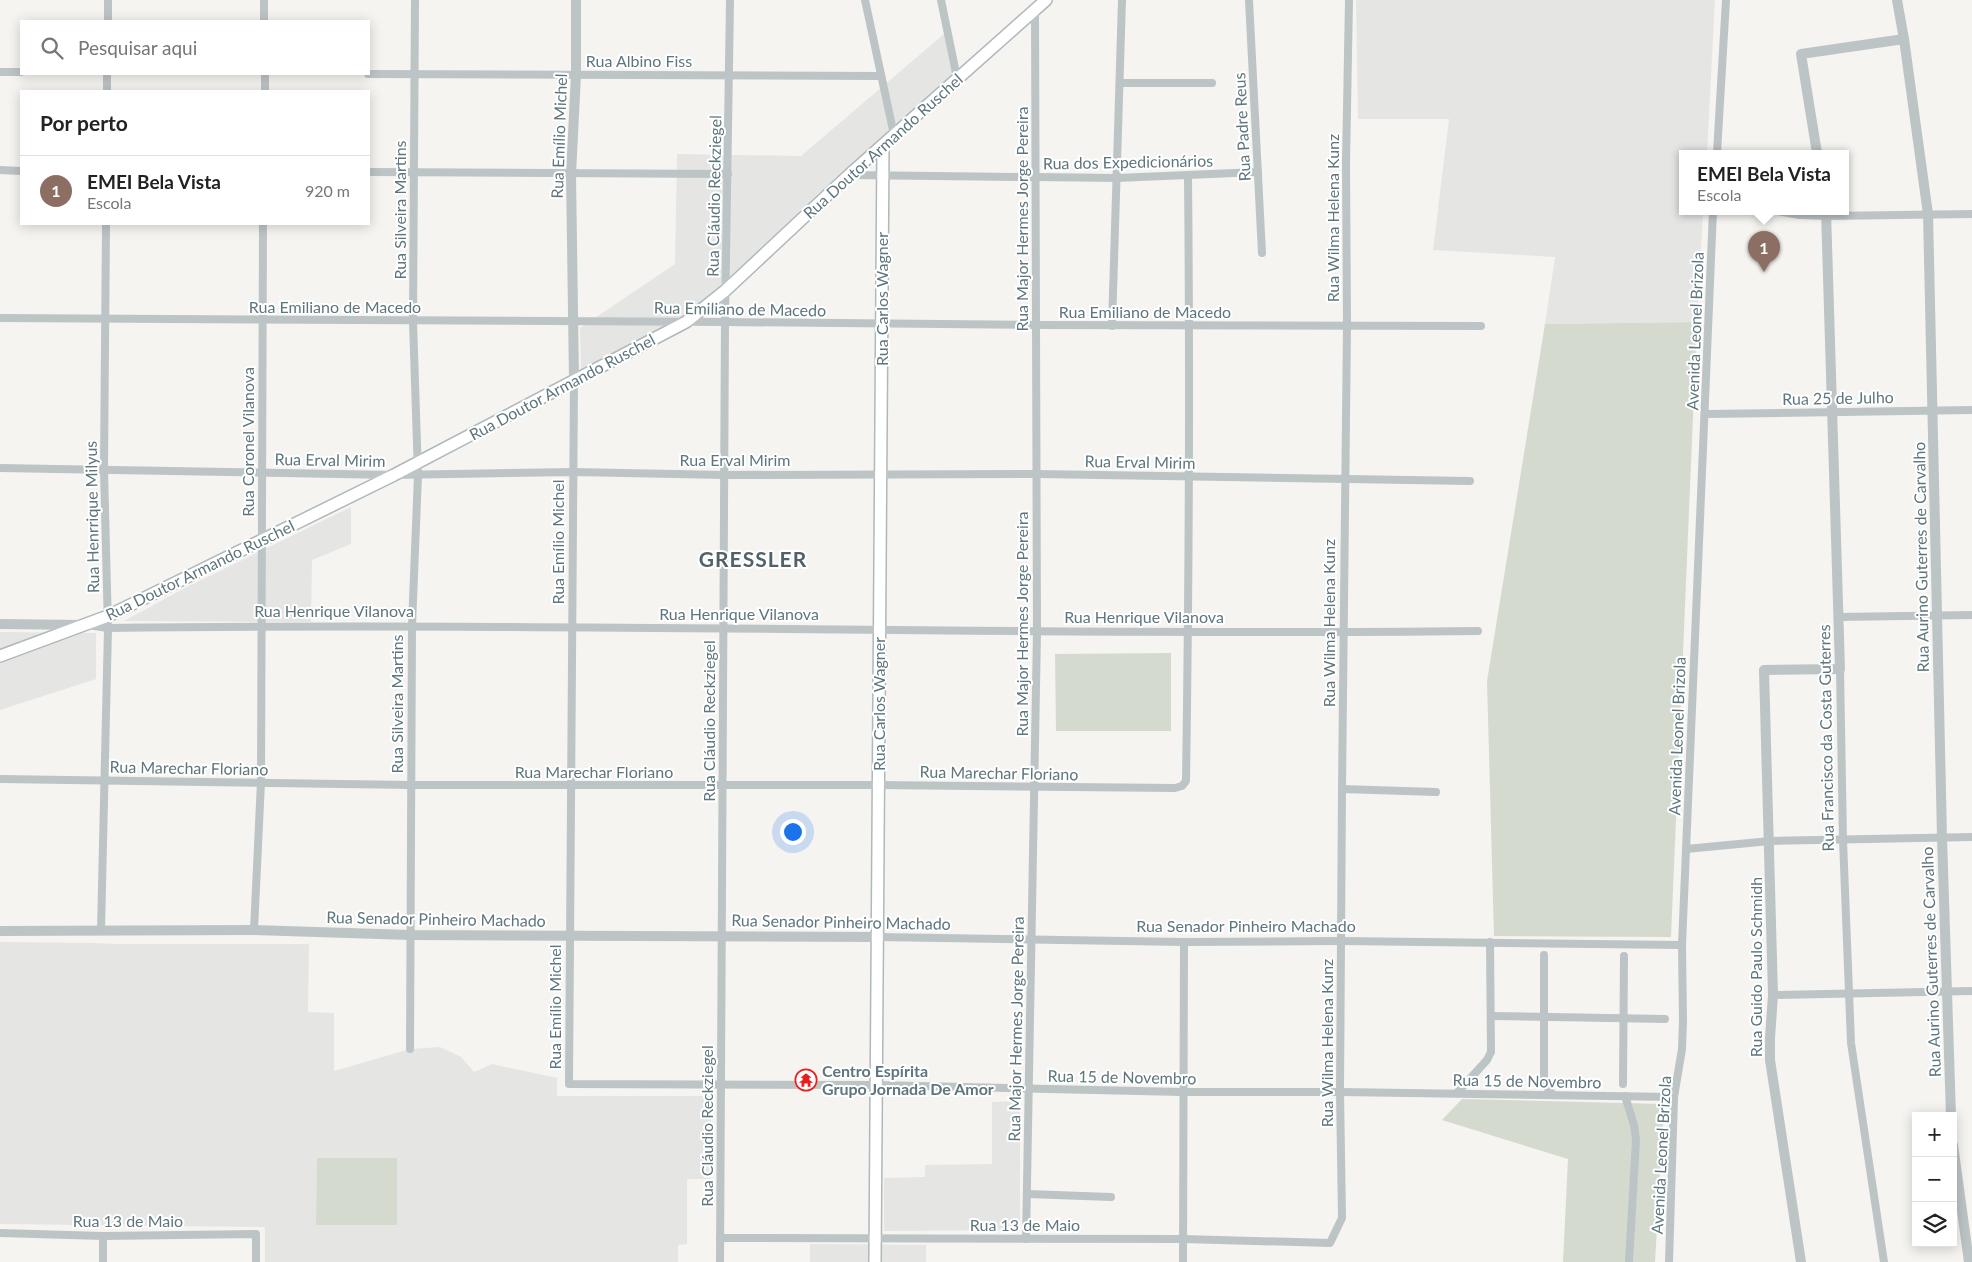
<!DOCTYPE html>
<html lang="pt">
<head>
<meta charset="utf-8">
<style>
  body { margin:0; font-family:Lato,sans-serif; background:#f6f6f6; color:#222 }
  .controls { position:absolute; right:15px; bottom:15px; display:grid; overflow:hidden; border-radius:0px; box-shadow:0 2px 12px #0003 }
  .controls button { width:45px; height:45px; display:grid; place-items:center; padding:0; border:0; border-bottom:1px solid #e0e0e0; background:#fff; color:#222; font:25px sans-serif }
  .you { position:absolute; left:792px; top:831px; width:18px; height:18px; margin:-12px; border:4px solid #fff; border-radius:50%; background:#1a73e8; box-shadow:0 0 0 8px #1a73e833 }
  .badge { display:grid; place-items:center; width:32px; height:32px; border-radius:50%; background:#d93025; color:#fff; font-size:16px; font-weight:700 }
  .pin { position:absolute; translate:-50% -41px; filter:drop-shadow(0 1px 2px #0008) }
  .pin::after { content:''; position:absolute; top:26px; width:18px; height:15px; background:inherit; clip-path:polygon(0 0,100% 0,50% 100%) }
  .popup { position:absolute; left:1679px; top:150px; width:170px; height:65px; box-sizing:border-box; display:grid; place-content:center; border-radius:0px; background:#fff; filter:drop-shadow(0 1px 4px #0005); font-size:16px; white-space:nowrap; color:#767676 }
  .popup b { font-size:19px; color:#222 }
  .popup::after { content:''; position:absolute; left:50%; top:100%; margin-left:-10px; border:10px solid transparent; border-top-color:#fff }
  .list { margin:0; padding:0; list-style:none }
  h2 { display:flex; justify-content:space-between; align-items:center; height:65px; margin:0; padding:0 20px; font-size:21px }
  h2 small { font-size:16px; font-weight:400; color:#767676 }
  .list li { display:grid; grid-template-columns:32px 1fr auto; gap:15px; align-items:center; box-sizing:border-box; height:70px; padding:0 20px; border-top:1px solid #e0e0e0 }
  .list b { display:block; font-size:19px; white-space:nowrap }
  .list p { margin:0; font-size:16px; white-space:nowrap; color:#767676 }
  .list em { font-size:16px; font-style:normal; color:#767676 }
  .icon { flex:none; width:28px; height:28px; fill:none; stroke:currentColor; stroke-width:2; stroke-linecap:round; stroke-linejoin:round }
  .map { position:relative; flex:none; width:1972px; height:1262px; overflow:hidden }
  .search { position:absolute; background:#fff; box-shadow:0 2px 12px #0003; left:20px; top:20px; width:350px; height:55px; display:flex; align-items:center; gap:12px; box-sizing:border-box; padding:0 18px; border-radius:0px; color:#767676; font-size:19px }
  .panel { position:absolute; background:#fff; box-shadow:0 2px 12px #0003; left:20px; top:90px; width:350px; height:135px; border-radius:0px }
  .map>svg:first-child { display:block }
</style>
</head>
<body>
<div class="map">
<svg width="1972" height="1262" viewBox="0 0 1972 1262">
  <rect width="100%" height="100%" fill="#f5f4f0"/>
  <g fill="#e5e6e4">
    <polygon points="1356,0 1715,0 1707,153 1683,153 1683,211 1703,211 1697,322 1545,324 1555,257 1433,250 1449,119 1358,119"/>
    <polygon points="944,34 953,76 742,267 688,313 654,333 581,369 580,328 675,264 677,154 801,156"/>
    <polygon points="351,507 351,544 312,560 311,622 124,621 183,589"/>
    <polygon points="0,632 96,633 96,679 0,710"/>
    <polygon points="0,942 94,943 115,944 309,944 308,1012 334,1013 334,1071 410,1049 440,1047 461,1057 474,1072 492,1064 557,1078 557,1096 711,1096 711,1179 687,1179 687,1244 678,1245 678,1262 265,1262 265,1227 0,1224"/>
    <polygon points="1020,1101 1020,1230 884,1231 884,1178 925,1177 925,1165 992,1164 992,1102"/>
    <polygon points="810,1244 926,1245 926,1262 810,1262"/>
  </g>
  <g fill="#d5dacf">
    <polygon points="1697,322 1671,937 1494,936 1487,681 1545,324"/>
    <polygon points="1171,653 1171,731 1056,731 1055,654"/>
    <polygon points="1462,1099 1664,1104 1655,1262 1563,1262 1568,1159 1442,1120"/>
    <polygon points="317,1158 397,1158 397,1225 316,1225"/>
  </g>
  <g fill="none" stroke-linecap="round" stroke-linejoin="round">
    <g stroke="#afb8ba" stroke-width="14">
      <g id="secondary">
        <polyline points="0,656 108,616 394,475 686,322 726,290 849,175 1046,0"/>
        <polyline points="875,1262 883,145"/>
      </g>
    </g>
    <g stroke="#bdc4c6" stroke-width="8">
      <polyline points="264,0 264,21"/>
      <polyline points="865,0 894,135"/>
      <polyline points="941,0 957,78"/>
      <polyline points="1249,0 1262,253"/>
      <polyline points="108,21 108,0"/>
      <polyline points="0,72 21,72"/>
      <polyline points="368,74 880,76"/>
      <polyline points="1120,83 1212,83"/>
      <polyline points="107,91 107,74"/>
      <polyline points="265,91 265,74"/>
      <polyline points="1717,153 1726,0"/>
      <polyline points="0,170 21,171"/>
      <polyline points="369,172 728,174"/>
      <polyline points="849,175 1117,178 1258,172"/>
      <polyline points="1777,211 1799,215 1827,216 1972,214"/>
      <polyline points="0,318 725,322 1036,325 1481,326"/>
      <polyline points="1112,326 1122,0"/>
      <polyline points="574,380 569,1084 876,1085 1182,1092 1340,1092 1674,1097"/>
      <polyline points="1705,414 1972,410"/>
      <polyline points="0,468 394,475 574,472 725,475 1037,474 1470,481"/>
      <polyline points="1839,617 1972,615"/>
      <path d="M87 625 108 628C565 622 1021 636 1478 631"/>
      <polyline points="1840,669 1843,840 1851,1043 1884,1262"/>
      <path d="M0 779 411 785H878L1175 788 1182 786 1186 781C1189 579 1190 378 1188 176"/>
      <polyline points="1342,789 1436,792"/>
      <polyline points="1686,849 1770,841 1972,837"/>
      <polyline points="101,930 108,628 104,470 106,224"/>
      <polyline points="254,930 261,782 263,224"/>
      <polyline points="877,937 1184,942 1341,941 1682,945"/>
      <polyline points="1544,955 1544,1083 1553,1095"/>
      <polyline points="1773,995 1972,991"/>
      <polyline points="1491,1016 1665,1019"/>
      <polyline points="410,1049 412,626 418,475 413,321 415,0"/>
      <polyline points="1623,1084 1624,956"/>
      <polyline points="1457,1093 1487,1060 1491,1052 1490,942"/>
      <polyline points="1625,1096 1634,1125 1636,1140 1629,1262"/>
      <polyline points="1027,1194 1111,1197"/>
      <polyline points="0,1233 103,1236 256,1234 256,1262"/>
      <polyline points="720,1238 1183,1239 1330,1243 1342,1218 1340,1092 1342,789 1347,325 1346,163 1349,0"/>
      <polyline points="1026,1239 1037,632 1035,9"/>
      <polyline points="103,1262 103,1236"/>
      <polyline points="720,1262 725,322 730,0"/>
      <polyline points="1183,1262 1184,942"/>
      <polyline points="1669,1262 1674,1097 1682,1049 1683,1021 1682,945 1713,211"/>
    </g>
    <g stroke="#bdc4c6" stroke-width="10">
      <polyline points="1897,0 1904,39 1928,214 1942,837 1951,1116"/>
      <polyline points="1817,153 1801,54 1904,39"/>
      <polyline points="574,380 571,174 576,75 576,0"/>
      <polyline points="0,624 81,625"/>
      <polyline points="0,931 254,930 410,935 877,937"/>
      <polyline points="1953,1145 1969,1262"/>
      <polyline points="1801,1262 1770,1060 1770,1038 1773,995 1764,670 1840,669 1826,211"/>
    </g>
    <use href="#secondary" stroke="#fff" stroke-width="11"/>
  </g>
  <defs>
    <g id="temple-ring" transform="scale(1.125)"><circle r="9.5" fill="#fff" stroke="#ea1f1b" stroke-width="1.5"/><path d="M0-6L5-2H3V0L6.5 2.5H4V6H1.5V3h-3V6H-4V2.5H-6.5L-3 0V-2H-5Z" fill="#ea1f1b"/></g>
  </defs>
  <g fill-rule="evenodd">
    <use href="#temple-ring" x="806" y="1080"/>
  </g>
  <g text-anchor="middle" stroke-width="4" stroke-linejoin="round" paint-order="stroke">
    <g font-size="16" fill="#5e767d" stroke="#fff">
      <text x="639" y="67">Rua Albino Fiss</text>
      <text transform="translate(1242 127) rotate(-93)" y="6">Rua Padre Reus</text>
      <text transform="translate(559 136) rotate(-88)" y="6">Rua Emílio Michel</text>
      <text transform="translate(883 146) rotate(-42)" y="6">Rua Doutor Armando Ruschel</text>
      <text transform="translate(1128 162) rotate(-1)" y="6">Rua dos Expedicionários</text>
      <text transform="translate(714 196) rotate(-89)" y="6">Rua Cláudio Reckziegel</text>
      <text transform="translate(400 210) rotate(-90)" y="6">Rua Silveira Martins</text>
      <text transform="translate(1333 218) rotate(-90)" y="6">Rua Wilma Helena Kunz</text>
      <text transform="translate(1022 219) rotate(-90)" y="6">Rua Major Hermes Jorge Pereira</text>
      <text transform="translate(882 299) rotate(-90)" y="6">Rua Carlos Wagner</text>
      <text x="335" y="313">Rua Emiliano de Macedo</text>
      <text transform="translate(740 309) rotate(1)" y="6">Rua Emiliano de Macedo</text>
      <text x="1145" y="318">Rua Emiliano de Macedo</text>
      <text transform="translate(1695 331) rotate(-88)" y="6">Avenida Leonel Brizola</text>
      <text transform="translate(562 387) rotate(-28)" y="6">Rua Doutor Armando Ruschel</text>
      <text transform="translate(1838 398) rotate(-1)" y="6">Rua 25 de Julho</text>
      <text transform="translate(248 442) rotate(-90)" y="6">Rua Coronel Vilanova</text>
      <text transform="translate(330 460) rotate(1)" y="6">Rua Erval Mirim</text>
      <text x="735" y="466">Rua Erval Mirim</text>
      <text transform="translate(1140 462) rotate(1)" y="6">Rua Erval Mirim</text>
      <text transform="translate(92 517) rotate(-91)" y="6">Rua Henrrique Milyus</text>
      <text transform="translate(558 542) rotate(-90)" y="6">Rua Emílio Michel</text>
      <text transform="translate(1921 557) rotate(-91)" y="6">Rua Aurino Guterres de Carvalho</text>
      <text transform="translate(200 570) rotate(-26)" y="6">Rua Doutor Armando Ruschel</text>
      <text x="334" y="617">Rua Henrique Vilanova</text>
      <text x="739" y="620">Rua Henrique Vilanova</text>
      <text x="1144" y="623">Rua Henrique Vilanova</text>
      <text transform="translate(1329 623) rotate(-90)" y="6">Rua Wilma Helena Kunz</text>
      <text transform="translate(1022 624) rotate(-90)" y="6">Rua Major Hermes Jorge Pereira</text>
      <text transform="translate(397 704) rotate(-90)" y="6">Rua Silveira Martins</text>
      <text transform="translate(879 704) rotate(-90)" y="6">Rua Carlos Wagner</text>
      <text transform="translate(709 721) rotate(-90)" y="6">Rua Cláudio Reckziegel</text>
      <text transform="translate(1677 736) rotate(-88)" y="6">Avenida Leonel Brizola</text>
      <text transform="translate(1826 738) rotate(-91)" y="6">Rua Francisco da Costa Guterres</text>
      <text transform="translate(189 768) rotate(1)" y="6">Rua Marechar Floriano</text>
      <text x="594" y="778">Rua Marechar Floriano</text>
      <text transform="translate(999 773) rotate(1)" y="6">Rua Marechar Floriano</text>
      <text transform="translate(436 919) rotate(1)" y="6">Rua Senador Pinheiro Machado</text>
      <text transform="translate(841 922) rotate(1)" y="6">Rua Senador Pinheiro Machado</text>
      <text x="1246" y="932">Rua Senador Pinheiro Machado</text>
      <text transform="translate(1931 962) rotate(-92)" y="6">Rua Aurino Guterres de Carvalho</text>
      <text transform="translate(1756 967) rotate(-90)" y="6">Rua Guido Paulo Schmidh</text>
      <text transform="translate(555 1007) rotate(-90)" y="6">Rua Emílio Michel</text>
      <text transform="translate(1016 1029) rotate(-89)" y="6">Rua Major Hermes Jorge Pereira</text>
      <text transform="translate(1327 1043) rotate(-90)" y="6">Rua Wilma Helena Kunz</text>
      <text transform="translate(1122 1077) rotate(1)" y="6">Rua 15 de Novembro</text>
      <text transform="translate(1527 1081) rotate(1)" y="6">Rua 15 de Novembro</text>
      <text transform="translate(707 1126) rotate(-90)" y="6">Rua Cláudio Reckziegel</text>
      <text transform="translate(1661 1155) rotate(-87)" y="6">Avenida Leonel Brizola</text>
      <text x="128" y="1227">Rua 13 de Maio</text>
      <text x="1025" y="1231">Rua 13 de Maio</text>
    </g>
    <g font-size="16" font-weight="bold" fill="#5e767d" stroke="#fff" text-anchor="start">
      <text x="822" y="1077">Centro Espírita<tspan x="822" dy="18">Grupo Jornada De Amor</tspan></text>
    </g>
    <g font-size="21" font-weight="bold" letter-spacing="1" fill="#516268" stroke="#fff">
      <text x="753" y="567">GRESSLER</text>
    </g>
  </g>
</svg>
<div class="controls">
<button>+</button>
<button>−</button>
<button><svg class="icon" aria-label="layers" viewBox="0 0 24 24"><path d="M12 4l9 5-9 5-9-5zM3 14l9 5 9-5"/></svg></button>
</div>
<div class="you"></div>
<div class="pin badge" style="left:1764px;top:272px;background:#8d6e63">1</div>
<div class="popup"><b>EMEI Bela Vista</b>Escola</div>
<div class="search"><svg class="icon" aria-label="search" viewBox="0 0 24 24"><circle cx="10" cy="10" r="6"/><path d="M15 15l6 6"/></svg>Pesquisar aqui</div>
<section class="panel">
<h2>Por perto<small></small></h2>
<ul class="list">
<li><span class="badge" style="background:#8d6e63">1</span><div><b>EMEI Bela Vista</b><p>Escola</p></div><em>920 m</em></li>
</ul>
</section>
</div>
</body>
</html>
